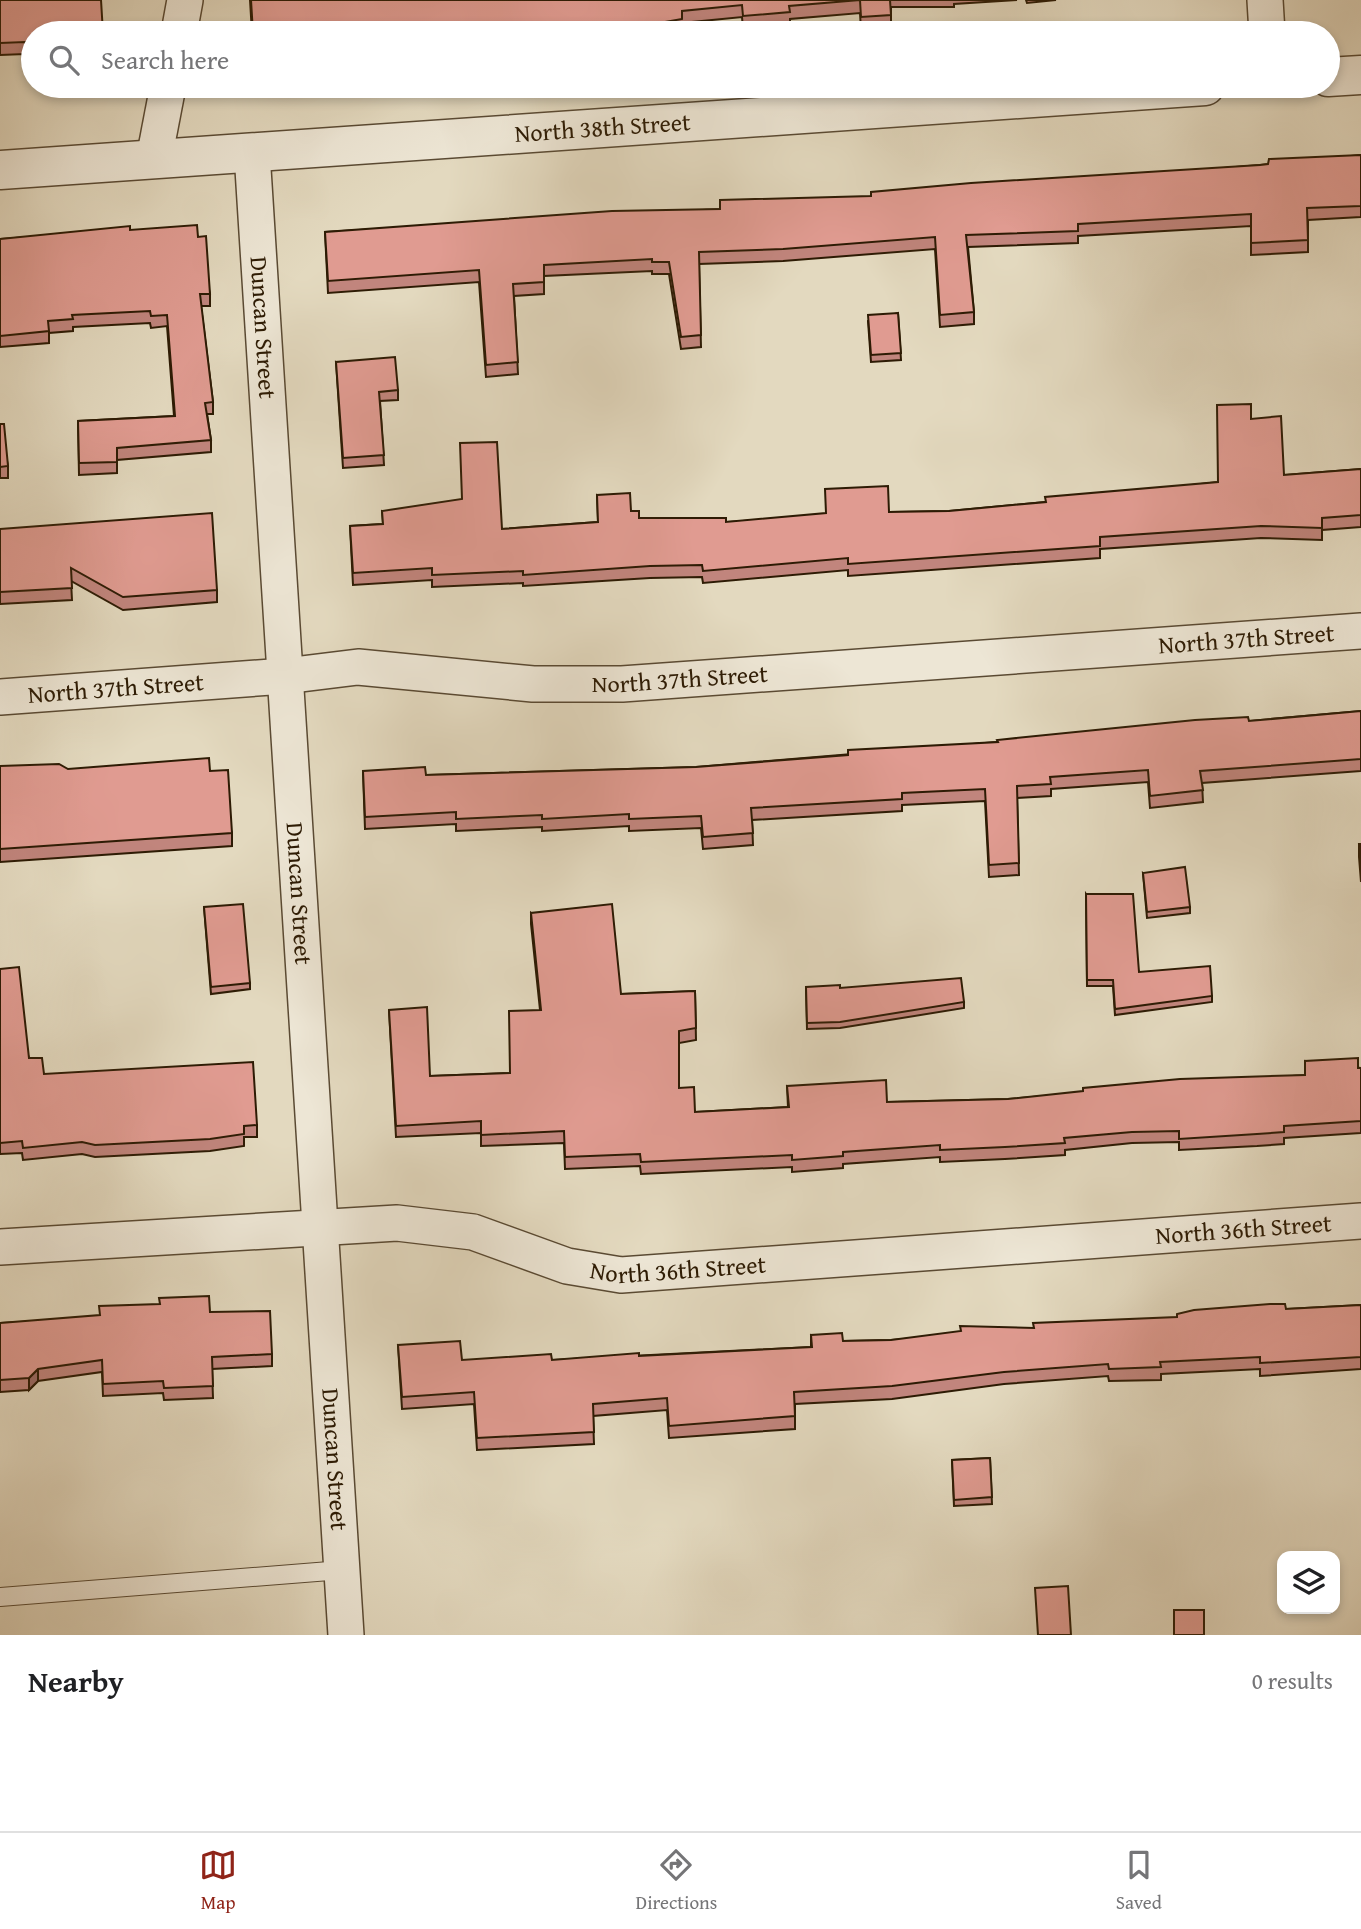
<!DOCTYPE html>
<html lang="en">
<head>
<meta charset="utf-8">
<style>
  body { margin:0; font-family:"Gentium Book Plus",serif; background:#f6f6f6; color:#202124 }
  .controls { position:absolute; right:21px; bottom:21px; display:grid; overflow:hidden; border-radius:14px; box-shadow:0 4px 10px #0003 }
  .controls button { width:63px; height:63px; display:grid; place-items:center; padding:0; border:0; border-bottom:2px solid #e0e0e0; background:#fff; color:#202124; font:35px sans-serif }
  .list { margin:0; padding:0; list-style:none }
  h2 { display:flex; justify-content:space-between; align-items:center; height:91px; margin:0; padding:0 28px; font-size:30px }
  h2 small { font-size:23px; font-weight:400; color:#757577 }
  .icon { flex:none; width:38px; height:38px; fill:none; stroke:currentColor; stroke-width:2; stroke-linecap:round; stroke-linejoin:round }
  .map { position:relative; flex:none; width:1361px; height:1635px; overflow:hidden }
  .search { position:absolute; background:#fff; box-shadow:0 4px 10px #0003; left:21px; right:21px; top:21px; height:77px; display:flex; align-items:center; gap:18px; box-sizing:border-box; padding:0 24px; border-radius:38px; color:#757577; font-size:26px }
  .sheet { height:196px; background:#fff }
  nav { display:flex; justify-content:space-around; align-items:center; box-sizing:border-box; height:98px; border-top:2px solid #e0e0e0; background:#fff; font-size:19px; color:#757577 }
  nav a { display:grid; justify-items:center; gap:4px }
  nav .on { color:#8f2418 }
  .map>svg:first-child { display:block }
</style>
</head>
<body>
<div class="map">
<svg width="1361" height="1635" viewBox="0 0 1361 1635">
  <rect width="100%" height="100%" fill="#e3d9bf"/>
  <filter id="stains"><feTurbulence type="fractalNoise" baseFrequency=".00286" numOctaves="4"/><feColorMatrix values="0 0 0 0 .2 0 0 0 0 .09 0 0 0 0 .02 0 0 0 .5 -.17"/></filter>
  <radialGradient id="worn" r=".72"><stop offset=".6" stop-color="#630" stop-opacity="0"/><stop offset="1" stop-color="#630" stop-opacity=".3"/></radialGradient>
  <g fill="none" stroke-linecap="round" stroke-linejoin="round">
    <g stroke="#5a4a33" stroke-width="20">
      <polyline id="service" points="0,1597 342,1570"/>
    </g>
    <g stroke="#5a4a33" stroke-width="38">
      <g id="minor">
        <polyline points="1265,0 1267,33"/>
        <polyline points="179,33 185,0"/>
        <path id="s1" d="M252 153 346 1635"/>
        <polyline points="154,159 168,86"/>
        <path id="s2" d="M0 697 285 676 358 667 533 684H622L1361 631"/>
        <path id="s3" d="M0 1247 397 1223 473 1232 567 1266 621 1275 1361 1221"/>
      </g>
    </g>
    <g stroke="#5a4a33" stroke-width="41">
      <g id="tertiary">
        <polyline points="1328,77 1361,75"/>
        <path id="s4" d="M0 170 1205 86"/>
      </g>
    </g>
    <use href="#service" stroke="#ede6d5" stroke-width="18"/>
    <use href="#minor" stroke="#ede6d5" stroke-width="35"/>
    <use href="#tertiary" stroke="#ede6d5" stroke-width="38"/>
  </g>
  <g fill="#c1857d" stroke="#2d1b04" stroke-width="2">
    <polygon points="0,0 33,33 33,67 26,68 25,54 0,55"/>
    <polygon points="250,0 1017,0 954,4 954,7 891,7 891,28 861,30 860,13 790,19 790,24 743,29 742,17 682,23 682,32 674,33 252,33"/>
    <polygon points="1026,0 1056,0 1027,3"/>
    <polygon points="1361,155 1361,217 1308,220 1308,252 1251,255 1251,226 1078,236 1078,243 968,247 974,312 974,324 940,327 935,249 783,261 699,264 701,347 681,349 669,274 652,274 652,271 544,276 544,294 514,296 518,374 486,377 479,282 328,293 325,232 720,209 1260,165"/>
    <polygon points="130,230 198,237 210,294 210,306 201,306 213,402 213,414 207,414 211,440 211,452 117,460 117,473 79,475 78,421 174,416 167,326 151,328 150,323 73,327 73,331 49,333 49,343 0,347 0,239"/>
    <polygon points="898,313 901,360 871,362 868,321"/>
    <polygon points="336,362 398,390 398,400 380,401 384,465 343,468"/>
    <polygon points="1251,419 1284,475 1361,469 1361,527 1322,530 1322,540 1261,538 1100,549 1100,558 848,576 848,570 703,583 702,577 650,578 523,586 523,583 432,587 432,580 353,585 350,526 383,524 382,511 502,529 598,522 597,495 631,511 639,518 726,522 889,512 949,511 1045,502 1218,482"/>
    <polygon points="0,424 8,466 8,478 0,478"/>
    <polygon points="0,529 217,590 217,602 123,610 71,581 72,600 0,604"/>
    <polygon points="1361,711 1361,771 1202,783 1203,802 1150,808 1148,782 1051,789 1051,796 1017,798 1019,875 989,877 985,801 902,805 902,811 752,820 753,845 703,849 701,828 629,831 629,826 542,831 542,827 456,831 456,824 365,829 363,771 426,775 696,767 1249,721"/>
    <polygon points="0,766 68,769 210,771 232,833 232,846 0,862"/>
    <polygon points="1359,844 1361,844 1361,882 1359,857"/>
    <polygon points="1143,873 1190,907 1190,913 1147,918"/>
    <polygon points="1086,894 1139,972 1212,996 1212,1002 1115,1015 1113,986 1087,986"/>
    <polygon points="204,907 250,983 250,989 211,994"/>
    <polygon points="531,913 621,994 695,991 696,1040 679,1043 679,1088 695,1112 788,1107 787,1086 887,1102 1008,1099 1305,1075 1305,1061 1361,1068 1361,1133 1284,1138 1284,1144 1257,1146 1179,1150 1179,1142 1132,1143 1065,1150 1065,1155 1005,1159 940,1162 940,1157 843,1164 843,1168 792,1172 792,1167 641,1174 640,1166 565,1169 564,1143 481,1146 481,1133 396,1137 389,1010 430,1076 510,1073 540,1010 531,924"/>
    <polygon points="0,969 29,1058 44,1074 257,1125 257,1137 244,1137 244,1146 210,1151 95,1157 82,1154 23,1160 22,1153 0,1154"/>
    <polygon points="806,987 840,988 964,1002 964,1008 840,1028 807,1029"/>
    <polygon points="1361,1305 1361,1369 1260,1376 1260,1369 1161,1374 1161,1380 1109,1381 1108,1376 1004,1384 892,1399 795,1404 795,1429 669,1438 667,1410 593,1416 594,1444 477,1450 474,1404 402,1409 398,1345 462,1360 552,1360 811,1347 811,1335 843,1341 891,1340 1286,1309"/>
    <polygon points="210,1312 272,1354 272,1366 212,1369 213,1398 164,1400 163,1393 103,1396 102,1372 38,1381 29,1390 0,1392 0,1323"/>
    <polygon points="990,1458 992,1504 954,1506 952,1460"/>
  </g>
  <polygon fill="#9d6c66" stroke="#2d1b04" stroke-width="2" points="38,1369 38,1381 29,1390 29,1378"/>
  <g fill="#e09b91" stroke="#2d1b04" stroke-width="2">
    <polygon points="0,0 101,0 103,33 33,33 33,55 26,55 25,42 0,43"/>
    <polygon points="251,0 890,0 891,15 861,17 860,0 789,6 790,12 743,16 742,5 682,11 682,19 665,22 520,33 253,33"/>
    <polygon points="1361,155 1361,206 1307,208 1308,240 1251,243 1251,214 1078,224 1078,231 966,235 974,312 940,315 935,237 783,249 699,252 701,335 681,337 669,262 652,262 652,259 544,265 544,282 513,284 518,362 486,365 479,270 328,281 325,232 612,211 720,209 720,200 871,196 871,192 971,183 1260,165 1268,164 1269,159"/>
    <polygon points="197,225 198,237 206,236 210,294 200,294 213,402 205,403 211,440 117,448 117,462 79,463 78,421 175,416 167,315 151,316 150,311 72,315 73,319 48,321 49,331 0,336 0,239 130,226 130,230"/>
    <polygon points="898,313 901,353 871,355 868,315"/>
    <polygon points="395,357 398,390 379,392 384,455 343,458 336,362"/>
    <polygon points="1251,404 1251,419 1281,416 1284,475 1361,469 1361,515 1322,518 1322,528 1261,526 1100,537 1100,546 848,564 848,558 703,571 702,565 650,566 523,575 523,571 432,575 432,568 353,573 350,526 383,524 382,511 462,499 460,443 497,442 502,529 598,522 597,495 630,493 631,511 639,511 639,518 726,518 726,522 826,513 825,489 888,486 889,512 949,511 1046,502 1045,497 1218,482 1217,405"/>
    <polygon points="0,424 4,424 8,466 0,467"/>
    <polygon points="212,513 217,590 123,597 71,568 72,588 0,592 0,529"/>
    <polygon points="1361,711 1361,759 1200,771 1203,790 1150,796 1148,770 1050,777 1051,784 1017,786 1019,863 989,865 985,789 902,793 902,799 751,808 753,833 703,837 701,816 629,819 629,814 542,819 542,815 456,819 456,812 365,817 363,771 425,767 426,775 696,767 848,755 848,750 998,742 997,740 1195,720 1248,717 1249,721"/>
    <polygon points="209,758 210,771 228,770 232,833 0,849 0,766 59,764 68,769"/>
    <polygon points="1359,844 1361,844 1361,870"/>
    <polygon points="1185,867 1190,907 1147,912 1143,873"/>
    <polygon points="1086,894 1133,894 1139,972 1210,966 1212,996 1115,1009 1113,980 1087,980"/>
    <polygon points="243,904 250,983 211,987 204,907"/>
    <polygon points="612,904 621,994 695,991 696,1028 679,1031 679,1088 694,1087 695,1112 789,1107 787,1086 886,1080 887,1102 1008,1099 1083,1091 1083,1088 1180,1079 1305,1075 1305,1061 1358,1058 1358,1068 1361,1068 1361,1121 1284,1126 1284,1132 1257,1134 1179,1139 1179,1131 1132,1132 1064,1138 1065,1143 1005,1147 940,1150 940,1145 843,1152 843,1156 792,1160 792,1155 641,1162 640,1154 565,1157 564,1131 481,1135 481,1121 396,1126 389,1010 427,1007 430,1076 510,1073 509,1011 541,1010 531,913"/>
    <polygon points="19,967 29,1058 42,1058 44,1074 253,1062 257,1125 244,1126 244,1134 210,1139 95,1145 82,1142 23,1148 22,1141 0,1143 0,969"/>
    <polygon points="961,978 964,1002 840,1022 807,1023 806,987 840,985 840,988"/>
    <polygon points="209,1296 210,1312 270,1311 272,1354 212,1357 213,1386 164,1388 163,1381 103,1384 102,1360 38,1369 29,1378 0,1380 0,1323 100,1315 99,1306 160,1304 159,1298"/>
    <polygon points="1270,1304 1285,1304 1286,1309 1361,1305 1361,1357 1260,1363 1260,1357 1160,1362 1161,1367 1109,1369 1108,1364 1004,1372 892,1386 794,1392 795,1416 669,1426 667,1398 593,1404 594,1432 477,1438 474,1392 402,1397 398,1345 460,1341 462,1360 551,1354 552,1360 639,1353 639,1356 812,1347 811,1335 842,1333 843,1341 891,1340 961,1331 960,1326 1034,1328 1033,1323 1177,1317 1177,1314 1194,1310"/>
    <polygon points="990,1458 992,1497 954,1500 952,1460"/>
    <polygon points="1068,1586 1071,1635 1038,1635 1035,1588"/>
    <rect x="1174" y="1610" width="30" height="25"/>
  </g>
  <g text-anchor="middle" stroke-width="5" stroke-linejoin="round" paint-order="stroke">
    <g font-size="24" fill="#2d1b04" stroke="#ede6d5">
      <text dy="8" stroke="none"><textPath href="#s4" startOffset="604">North 38th Street</textPath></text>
      <text dy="8" stroke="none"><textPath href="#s1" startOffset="175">Duncan Street</textPath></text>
      <text dy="8" stroke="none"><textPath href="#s2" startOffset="1250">North 37th Street</textPath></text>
      <text dy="8" stroke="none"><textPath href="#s2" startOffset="682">North 37th Street</textPath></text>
      <text dy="8" stroke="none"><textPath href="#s2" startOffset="116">North 37th Street</textPath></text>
      <text dy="8" stroke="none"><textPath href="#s1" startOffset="742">Duncan Street</textPath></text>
      <text dy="8" stroke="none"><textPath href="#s3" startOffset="1253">North 36th Street</textPath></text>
      <text dy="8" stroke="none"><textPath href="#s3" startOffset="686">North 36th Street</textPath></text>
      <text dy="8" stroke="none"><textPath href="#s1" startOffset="1309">Duncan Street</textPath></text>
    </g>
  </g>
  <rect width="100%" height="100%" filter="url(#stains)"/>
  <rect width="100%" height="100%" fill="url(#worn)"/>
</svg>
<div class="controls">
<button><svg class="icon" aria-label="layers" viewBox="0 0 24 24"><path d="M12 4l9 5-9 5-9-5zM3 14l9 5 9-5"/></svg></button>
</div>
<div class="search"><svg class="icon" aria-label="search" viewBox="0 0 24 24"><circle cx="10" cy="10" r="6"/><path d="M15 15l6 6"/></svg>Search here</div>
</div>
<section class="sheet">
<h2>Nearby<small>0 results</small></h2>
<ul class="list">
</ul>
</section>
<nav>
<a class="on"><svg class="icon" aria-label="map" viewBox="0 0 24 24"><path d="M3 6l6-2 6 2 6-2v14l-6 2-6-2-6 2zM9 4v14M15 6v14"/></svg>Map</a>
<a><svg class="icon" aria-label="directions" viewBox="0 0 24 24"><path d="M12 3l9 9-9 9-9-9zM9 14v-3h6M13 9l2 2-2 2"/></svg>Directions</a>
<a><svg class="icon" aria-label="saved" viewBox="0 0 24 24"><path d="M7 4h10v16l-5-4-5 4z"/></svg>Saved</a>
</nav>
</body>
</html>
